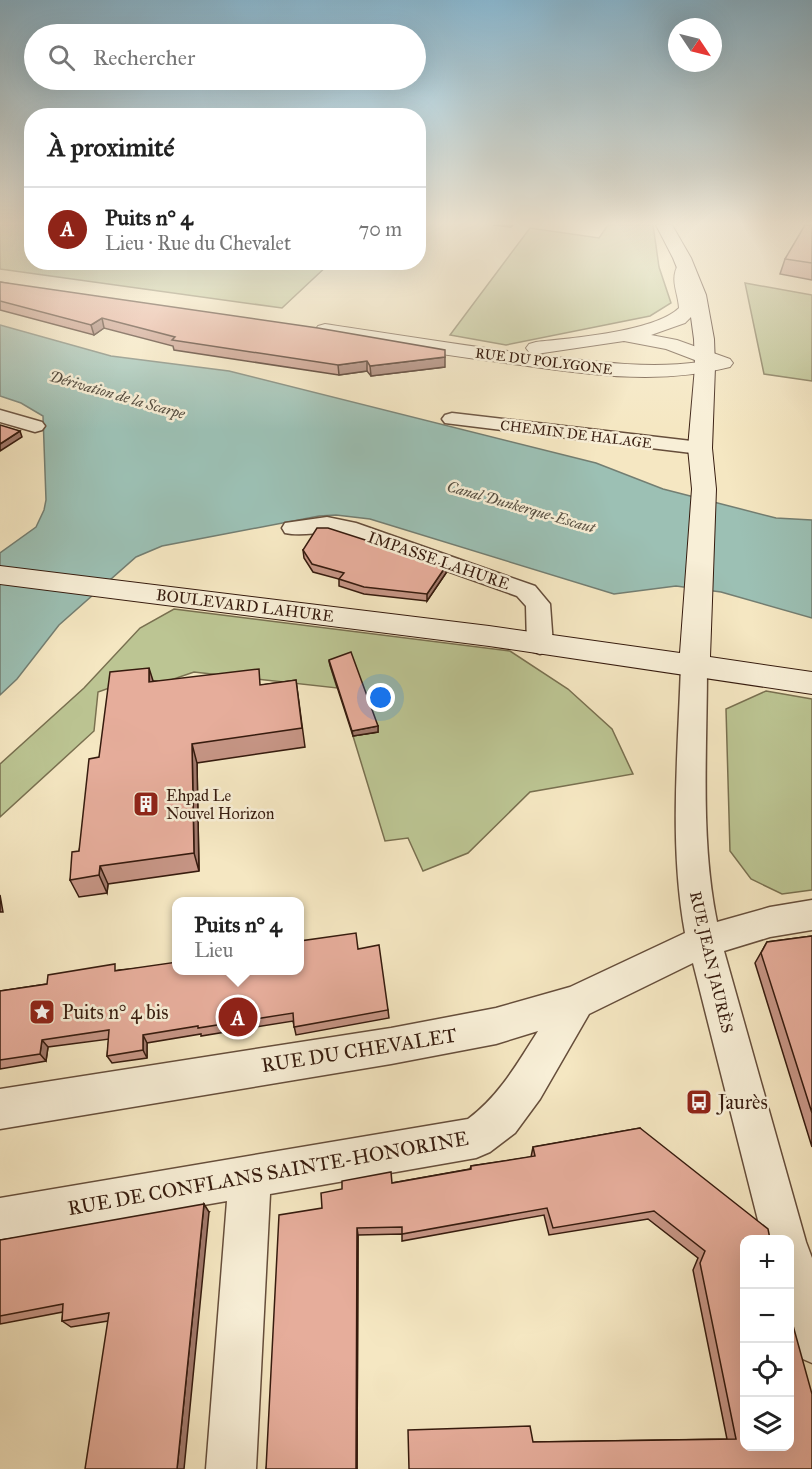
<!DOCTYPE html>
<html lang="fr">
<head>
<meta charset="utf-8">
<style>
  body { margin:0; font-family:"IM FELL Great Primer",serif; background:#f6f6f6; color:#222 }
  .controls { position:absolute; right:18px; bottom:18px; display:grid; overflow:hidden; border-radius:12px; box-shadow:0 6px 24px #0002 }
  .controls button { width:54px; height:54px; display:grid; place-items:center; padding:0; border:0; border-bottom:2px solid #e0e0e0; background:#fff; color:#222; font:30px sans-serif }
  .compass { position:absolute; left:668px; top:18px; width:54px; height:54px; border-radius:50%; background:#fff; box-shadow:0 6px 24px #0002; rotate:125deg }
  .you { position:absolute; left:381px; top:698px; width:21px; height:21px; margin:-15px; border:4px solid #fff; border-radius:50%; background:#1a73e8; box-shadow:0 0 0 9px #1a73e833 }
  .badge { display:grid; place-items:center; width:39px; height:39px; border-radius:50%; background:#8f2418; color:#fff; font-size:20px; font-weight:700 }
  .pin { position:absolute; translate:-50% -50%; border:3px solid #fff; box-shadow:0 2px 6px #0006 }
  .popup { position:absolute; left:172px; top:897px; width:132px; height:78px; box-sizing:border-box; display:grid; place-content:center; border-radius:12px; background:#fff; filter:drop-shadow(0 2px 4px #0005); font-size:20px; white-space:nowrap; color:#767676 }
  .popup b { font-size:22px; color:#222 }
  .popup::after { content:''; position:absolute; left:50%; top:100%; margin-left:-12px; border:12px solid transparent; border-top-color:#fff }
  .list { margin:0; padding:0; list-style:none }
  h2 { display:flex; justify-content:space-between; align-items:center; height:78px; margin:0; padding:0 24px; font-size:26px }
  h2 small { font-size:20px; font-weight:400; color:#767676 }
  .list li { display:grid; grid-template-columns:39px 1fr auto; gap:18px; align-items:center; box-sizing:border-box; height:84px; padding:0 24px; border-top:2px solid #e0e0e0 }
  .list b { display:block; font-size:22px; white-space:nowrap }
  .list p { margin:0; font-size:20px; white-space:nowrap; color:#767676 }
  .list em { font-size:20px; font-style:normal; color:#767676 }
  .icon { flex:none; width:33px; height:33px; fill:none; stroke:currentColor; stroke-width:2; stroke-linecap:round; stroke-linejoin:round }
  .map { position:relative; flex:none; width:812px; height:1469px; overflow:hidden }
  .search { position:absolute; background:#fff; box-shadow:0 6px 24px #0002; left:24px; top:24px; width:402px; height:66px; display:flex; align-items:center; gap:15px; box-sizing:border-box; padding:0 21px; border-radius:33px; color:#767676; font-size:22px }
  .panel { position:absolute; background:#fff; box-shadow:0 6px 24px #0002; left:24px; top:108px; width:402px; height:162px; border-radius:24px }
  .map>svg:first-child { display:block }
</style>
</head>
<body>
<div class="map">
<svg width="812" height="1469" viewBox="0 0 812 1469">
  <rect width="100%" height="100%" fill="#f5e7c2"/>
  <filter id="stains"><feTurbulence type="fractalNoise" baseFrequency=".00333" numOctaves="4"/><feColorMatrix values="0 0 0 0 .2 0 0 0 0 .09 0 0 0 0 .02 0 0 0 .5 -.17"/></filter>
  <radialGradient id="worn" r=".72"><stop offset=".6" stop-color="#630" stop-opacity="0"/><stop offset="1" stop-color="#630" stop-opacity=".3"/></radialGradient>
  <g fill="#bcc593" stroke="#797050" stroke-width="1.5">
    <polygon points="0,225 31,225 32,262 330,263 282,308 0,269"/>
    <polygon points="608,225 653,225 659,267 671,303 650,316 506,345 450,335 530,228 599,238"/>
    <polygon points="745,283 812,295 812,381 764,374"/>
    <polygon points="174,609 510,651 568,689 612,729 633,774 530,792 468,853 423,871 408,838 385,841 353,736 377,732 354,666 329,662 337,688 194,672 162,683 112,687 98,692 94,731 0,817 0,764 84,688 140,628"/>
    <polygon points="766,691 812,699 812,890 782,894 751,879 730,851 726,709"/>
  </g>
  <polygon fill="#9cc0b4" stroke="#737e72" stroke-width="1.5" points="0,325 111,356 229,371 596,463 663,489 776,518 812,520 812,618 721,592 676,586 614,594 370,519 336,515 319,516 162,546 136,557 59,625 17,679 0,695 0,553 36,527 44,510 46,500 43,416 21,403 0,396"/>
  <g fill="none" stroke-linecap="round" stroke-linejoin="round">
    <g stroke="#664e3b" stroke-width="3">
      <g id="minor">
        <polygon points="0,410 42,422 45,426 42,430 35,432 0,422"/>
        <polygon points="452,413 700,442 707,444 710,448 707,452 700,454 445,423 442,419 445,415"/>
        <path d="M327 517 356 523 535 586 550 604 553 645 549 651 540 654 531 651 527 645 526 606 517 596 343 534C323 530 304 537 285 533L282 528 285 523Z"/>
        <path d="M694 657 703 660 707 666C707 751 700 839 717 922L770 907 812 900V930L770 937 724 951 806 1242 812 1258V1363L796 1356 790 1341V1240H763L693 963 589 1014 540 1099 515 1133 490 1152 476 1158 270 1194 256 1469H206L227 1201 0 1240V1198L468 1119C499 1096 517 1064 538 1031L496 1044 391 1064 0 1129V1089L391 1028 496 1008 570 987 685 933C669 845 678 755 681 666L685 660Z"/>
      </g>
    </g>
    <g stroke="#664e3b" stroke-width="2">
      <path id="tertiary" d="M685 262 691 263 694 267 691 285 697 302V311L685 323 651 335 677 340 730 359 733 363 730 367C660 385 591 375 521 365 455 357 390 346 325 336L318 334 315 330 318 326 325 324C399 335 472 347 546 356 597 362 649 369 700 362L666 349 624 341 536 354 529 352 526 348 529 344 536 342C571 338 654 332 679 308 678 291 669 280 679 263Z"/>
    </g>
    <g stroke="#361b0e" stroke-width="2">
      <polygon id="secondary" points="656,225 672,225 691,258 706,295 714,339 715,367 712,448 716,489 710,657 812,672 812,694 489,646 0,584 0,566 489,626 680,653 692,489 688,448 695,367 694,339 688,295 673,258"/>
    </g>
    <use href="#minor" fill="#f8efd7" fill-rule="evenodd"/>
    <use href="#tertiary" fill="#f8efd7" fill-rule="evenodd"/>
    <use href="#secondary" fill="#f8efd7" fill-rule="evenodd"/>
  </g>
  <g fill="#c69585" stroke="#361b0e" stroke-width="1.5">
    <polygon points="493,225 513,225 511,227"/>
    <polygon points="812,225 812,280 780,274 785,259"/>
    <polygon points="0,282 445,367 371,376 367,371 339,375 174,350 173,346 104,328 94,335 0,310"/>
    <polygon points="303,550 446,573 427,601 364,594 339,586 339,579 313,572 304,558"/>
    <polygon points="329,660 378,726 378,732 353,736 330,665"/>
    <polygon points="296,680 305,747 197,763 199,871 108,884 107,893 79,897 70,880 79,851 99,757 153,681 262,685"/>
    <polygon points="812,936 812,1147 755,963 767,942"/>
    <polygon points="358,949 388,1010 389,1018 296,1035 293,1021 201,1036 201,1034 147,1043 147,1058 112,1063 107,1056 109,1039 48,1047 46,1061 0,1069 0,991 47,984 119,970"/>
    <polygon points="640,1128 812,1394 812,1469 533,1442 727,1439 693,1270 698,1258 648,1219 549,1235 544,1215 402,1241 402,1234 358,1235 357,1469 266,1469 322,1208 392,1183 470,1169 471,1166 531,1157 533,1147"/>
    <polygon points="209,1212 108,1321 71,1327 62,1321 63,1312 0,1324 0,1240"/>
  </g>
  <g fill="#a1796c" stroke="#361b0e" stroke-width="1.5">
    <polygon points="102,318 104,328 94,335 91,325"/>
    <polygon points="445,357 445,367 371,376 370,366"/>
    <polygon points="367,361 367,371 339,375 338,365"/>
    <polygon points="20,431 22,437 0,451 0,444"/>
    <polygon points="446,566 446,573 427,601 427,594"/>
    <polygon points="149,668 155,687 149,682"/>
    <polygon points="378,726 378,732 353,736 352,731"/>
    <polygon points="192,744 197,763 199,871 194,853"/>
    <polygon points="100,866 108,884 107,893 99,875"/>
    <polygon points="0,895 3,912 0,912"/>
    <polygon points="143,1035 147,1043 147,1058 143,1050"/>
    <polygon points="42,1040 48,1047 46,1061 40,1054"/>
    <polygon points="204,1204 209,1212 184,1469 177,1469"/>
    <polygon points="357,1228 358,1235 357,1469 356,1469"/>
  </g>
  <g fill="#e6ad9b" stroke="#361b0e" stroke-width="1.5">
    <polygon points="805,225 812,225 812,263 785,259"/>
    <polygon points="0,282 318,328 445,350 445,357 370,366 367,361 338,365 172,340 175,337 102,318 91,325 0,301"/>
    <polygon points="0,425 20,431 0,444"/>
    <polygon points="317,528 328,528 446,566 427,594 364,587 339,579 344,573 312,564 303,550"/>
    <polygon points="351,652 378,726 352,731 329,660"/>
    <polygon points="149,668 149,682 259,669 260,685 296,680 302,728 192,744 194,853 100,866 99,875 70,880 72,852 79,851 89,759 99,757 110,672"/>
    <polygon points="356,933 358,949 379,945 388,1010 294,1027 293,1013 198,1028 198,1026 143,1035 143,1050 107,1056 109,1030 42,1040 40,1054 0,1060 0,991 47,984 48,975 115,964 115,971 177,962 177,970 300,970 300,941"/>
    <polygon points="812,936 812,1113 761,953 767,942"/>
    <polygon points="640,1128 768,1229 770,1239 744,1239 744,1446 789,1446 789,1311 812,1394 812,1469 409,1469 408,1430 530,1426 533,1442 736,1439 700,1263 705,1251 654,1211 553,1228 547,1208 402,1234 402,1227 357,1228 356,1469 266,1469 279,1215 322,1208 321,1193 342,1189 342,1181 391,1172 392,1183 471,1169 471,1166 535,1156 533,1147"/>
    <polygon points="204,1204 177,1469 85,1469 109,1313 62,1321 63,1304 0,1316 0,1240"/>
  </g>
  <linearGradient id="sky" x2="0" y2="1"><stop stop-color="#89b9d3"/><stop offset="0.52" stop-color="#faf4e4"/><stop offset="1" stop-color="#faf4e4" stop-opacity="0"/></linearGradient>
  <rect width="812" height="430" fill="url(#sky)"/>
  <defs>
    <g id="building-square" transform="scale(1.35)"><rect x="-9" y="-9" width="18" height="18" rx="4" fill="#8f2418" stroke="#f8efd7"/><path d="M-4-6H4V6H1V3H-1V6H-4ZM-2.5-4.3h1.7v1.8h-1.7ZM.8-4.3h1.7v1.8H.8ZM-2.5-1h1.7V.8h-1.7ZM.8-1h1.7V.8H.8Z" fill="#fff"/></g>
    <g id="sight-square" transform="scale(1.35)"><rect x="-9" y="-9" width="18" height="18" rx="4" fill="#8f2418" stroke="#f8efd7"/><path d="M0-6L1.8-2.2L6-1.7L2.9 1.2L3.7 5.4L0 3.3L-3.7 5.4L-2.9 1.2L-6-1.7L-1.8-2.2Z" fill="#fff"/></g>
    <g id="bus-square" transform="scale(1.35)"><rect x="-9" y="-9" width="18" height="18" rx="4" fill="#8f2418" stroke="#f8efd7"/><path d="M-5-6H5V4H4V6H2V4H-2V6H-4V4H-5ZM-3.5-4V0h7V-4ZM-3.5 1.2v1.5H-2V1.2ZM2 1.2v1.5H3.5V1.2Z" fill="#fff"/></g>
  </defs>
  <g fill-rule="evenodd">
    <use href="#building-square" x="146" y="804"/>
    <use href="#sight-square" x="42" y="1012"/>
    <use href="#bus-square" x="699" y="1102"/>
  </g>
  <g text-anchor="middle" stroke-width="5" stroke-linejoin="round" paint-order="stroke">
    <g font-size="14" fill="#361b0e" stroke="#f8efd7">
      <text transform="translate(544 361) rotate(7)" y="5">RUE DU POLYGONE</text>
      <text transform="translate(576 434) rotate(7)" y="5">CHEMIN DE HALAGE</text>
    </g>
    <g font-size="15" font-style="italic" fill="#554d40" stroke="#f8efd7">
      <text transform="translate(117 395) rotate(16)" y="5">Dérivation de la Scarpe</text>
      <text transform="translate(521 507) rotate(16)" y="5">Canal Dunkerque-Escaut</text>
    </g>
    <g font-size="16" fill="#361b0e" stroke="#f8efd7">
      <text transform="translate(439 560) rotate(19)" y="6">IMPASSE LAHURE</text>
      <text transform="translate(245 605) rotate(7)" y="6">BOULEVARD LAHURE</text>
      <text transform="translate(712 962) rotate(77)" y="6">RUE JEAN JAURÈS</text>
    </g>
    <g font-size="16" fill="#361b0e" stroke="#f8efd7" text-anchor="start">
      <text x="166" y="801">Ehpad Le<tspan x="166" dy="18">Nouvel Horizon</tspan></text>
    </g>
    <g font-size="20" fill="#361b0e" stroke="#f8efd7" text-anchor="start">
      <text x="62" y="1019">Puits n° 4 bis</text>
      <text x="718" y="1109">Jaurès</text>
    </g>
    <g font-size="20" fill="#361b0e" stroke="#f8efd7">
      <text transform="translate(359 1050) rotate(-9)" y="7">RUE DU CHEVALET</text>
      <text transform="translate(268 1173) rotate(-10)" y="7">RUE DE CONFLANS SAINTE-HONORINE</text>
    </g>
  </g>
  <rect width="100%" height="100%" filter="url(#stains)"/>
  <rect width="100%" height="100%" fill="url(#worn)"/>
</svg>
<div class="controls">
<button>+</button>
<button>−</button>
<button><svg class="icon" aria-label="locate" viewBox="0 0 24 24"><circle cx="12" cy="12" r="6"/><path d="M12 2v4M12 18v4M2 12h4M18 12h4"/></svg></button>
<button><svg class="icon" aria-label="layers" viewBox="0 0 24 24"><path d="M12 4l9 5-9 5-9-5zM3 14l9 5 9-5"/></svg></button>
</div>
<svg class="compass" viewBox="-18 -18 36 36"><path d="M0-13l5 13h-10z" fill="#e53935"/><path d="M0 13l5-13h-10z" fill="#767676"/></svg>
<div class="you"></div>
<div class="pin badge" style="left:238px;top:1017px">A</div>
<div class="popup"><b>Puits n° 4</b>Lieu</div>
<div class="search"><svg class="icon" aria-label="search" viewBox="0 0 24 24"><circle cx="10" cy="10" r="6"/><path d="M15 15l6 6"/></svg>Rechercher</div>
<section class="panel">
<h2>À proximité<small></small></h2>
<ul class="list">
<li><span class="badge">A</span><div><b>Puits n° 4</b><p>Lieu · Rue du Chevalet</p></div><em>70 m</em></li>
</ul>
</section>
</div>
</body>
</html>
